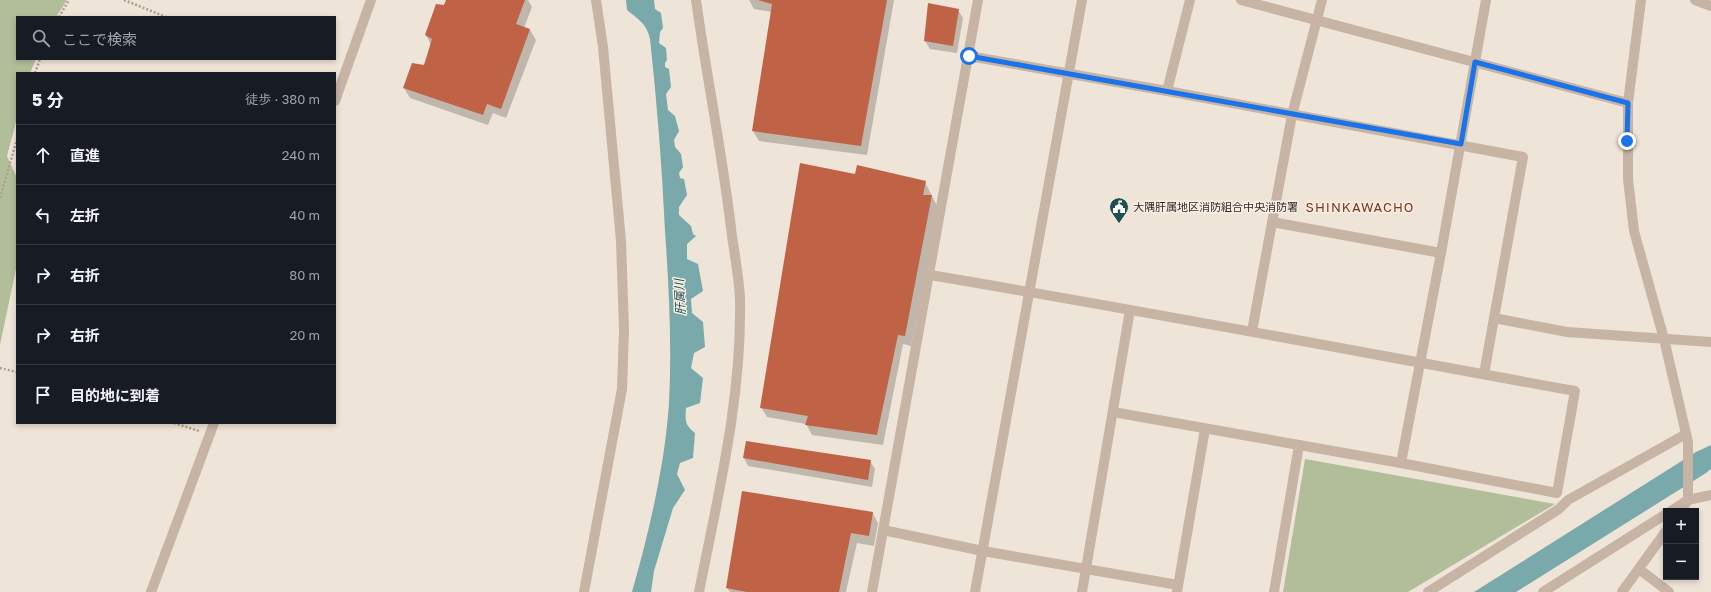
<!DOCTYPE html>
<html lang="ja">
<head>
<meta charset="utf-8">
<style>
  body { margin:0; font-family:"Golos Text","Noto Sans JP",sans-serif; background:#242831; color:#f1f3f6 }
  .controls { position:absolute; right:12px; bottom:12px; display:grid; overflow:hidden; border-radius:0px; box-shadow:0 2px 6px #0003 }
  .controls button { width:36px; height:36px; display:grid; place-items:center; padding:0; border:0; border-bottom:1px solid #363941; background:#171b24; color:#f1f3f6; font:20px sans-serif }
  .stop { position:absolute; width:12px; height:12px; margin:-9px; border:3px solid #1a73e8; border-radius:50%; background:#fff }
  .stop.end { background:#1a73e8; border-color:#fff; box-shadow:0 1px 4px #0008 }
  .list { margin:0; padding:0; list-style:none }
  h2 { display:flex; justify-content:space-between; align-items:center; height:52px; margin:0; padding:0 16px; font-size:17px }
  h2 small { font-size:13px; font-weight:400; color:#9ea1a6 }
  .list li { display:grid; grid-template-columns:26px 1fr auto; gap:12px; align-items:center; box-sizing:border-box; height:60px; padding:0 16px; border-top:1px solid #363941 }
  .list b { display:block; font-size:15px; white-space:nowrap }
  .list em { font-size:13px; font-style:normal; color:#9ea1a6 }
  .icon { flex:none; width:22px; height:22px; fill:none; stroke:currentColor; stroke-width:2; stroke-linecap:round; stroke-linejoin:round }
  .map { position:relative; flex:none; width:1711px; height:592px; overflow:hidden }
  .search { position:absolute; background:#171b24; box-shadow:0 2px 6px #0003; left:16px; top:16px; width:320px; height:44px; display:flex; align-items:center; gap:10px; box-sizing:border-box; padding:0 14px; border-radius:0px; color:#9ea1a6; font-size:15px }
  .panel { position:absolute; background:#171b24; box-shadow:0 2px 6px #0003; left:16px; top:72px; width:320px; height:352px; border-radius:0px }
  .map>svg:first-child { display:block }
</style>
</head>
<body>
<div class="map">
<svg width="1711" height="592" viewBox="0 0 1711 592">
  <rect width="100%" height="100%" fill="#efe4d8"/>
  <g fill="#b2bd99">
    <polygon points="0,0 67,0 56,17 17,17 17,59 36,59 30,73 17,73 17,118 7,156 17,178 17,264 0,345"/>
    <polygon points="1305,459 1555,504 1408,592 1283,592"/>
  </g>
  <g fill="#79a9ab">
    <path d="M626 0H654L655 9 661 13 663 28 660 32 659 43 666 48 667 60 665 63V67L669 69 671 87 666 94 668 110 675 116 679 131 674 140 675 147 681 154 683 167 679 173 680 178 684 179 687 195 679 207V215L691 226 693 234 696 236 687 244V259L698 264 703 291 691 299 692 313 703 322 705 347 694 353 691 368 703 378 700 403 686 408C685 421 685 425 695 433L693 458 680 463 677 474 685 490 673 508 654 571 651 592H632C649 532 665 465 669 403 672 346 669 288 665 231 662 167 657 103 650 39 647 24 638 19 627 10Z"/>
    <polygon points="1711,445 1711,469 1706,473 1516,592 1474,592 1696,452"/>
  </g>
  <g fill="#0003">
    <polygon points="447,0 528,0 532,7 524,28 530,30 536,40 506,118 493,113 488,125 410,98 404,88 425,66 431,45 426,35"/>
    <polygon points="749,0 894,0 867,155 759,141 753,131 772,12 754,9"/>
    <polygon points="958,10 963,18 957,53 930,49 925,41"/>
    <polygon points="856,175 925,182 937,206 911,346 903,344 883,445 812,435 806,424 767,417 761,407"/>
    <polygon points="744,458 870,461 875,469 872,487 748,466"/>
    <polygon points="872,512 878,523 874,546 857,543 846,592 730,592 727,588"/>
  </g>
  <g fill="#c06246">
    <polygon points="446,0 525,0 516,24 530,29 501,109 487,104 483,115 403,88 412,63 424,65 432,39 425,35 436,4 444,5"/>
    <polygon points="758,0 887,0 861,146 752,131 772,4"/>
    <polygon points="928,3 959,9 953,46 924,41"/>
    <polygon points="800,163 855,174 857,165 926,181 923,195 932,195 905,336 898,335 877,435 805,425 808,416 760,408"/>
    <polygon points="746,441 871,460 868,480 743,458"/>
    <polygon points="742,491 873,512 869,536 851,533 839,592 747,592 726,588"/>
  </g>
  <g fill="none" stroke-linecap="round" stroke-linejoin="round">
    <g stroke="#b29e8f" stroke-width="2.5" stroke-dasharray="2 2" stroke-linecap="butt">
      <polyline points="124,0 166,17"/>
      <polyline points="59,17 69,0"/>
      <polyline points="35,73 40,59"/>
      <polyline points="0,198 17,139"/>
      <polyline points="0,368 17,372"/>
      <polyline points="174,423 199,431"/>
    </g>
    <g stroke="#c7b4a5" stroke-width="10">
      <path d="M696 0C707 79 723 157 732 236 735 257 739 278 740 299 742 399 718 495 699 592"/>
      <polyline points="1241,0 1628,103"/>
      <polyline points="1641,0 1628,103 1628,179 1634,231 1664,339 1688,442 1688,500 1680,511"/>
      <polyline points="1695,0 1711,6"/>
      <polyline points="969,56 1167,91 1523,157 1484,374"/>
      <polyline points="1167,91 1190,0"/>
      <polyline points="335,101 371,0"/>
      <polyline points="1272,222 1441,253 1486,0"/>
      <path d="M930 275C1145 311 1360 352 1575 391L1557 493 1401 463 1441 253"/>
      <polyline points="1494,318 1567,332 1711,342"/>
      <polyline points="1252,331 1292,115 1322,0"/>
      <polyline points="1113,412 1401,463"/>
      <polyline points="1671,511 1688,500 1711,495"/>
      <polyline points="883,530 983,551 1178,585"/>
      <polyline points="1639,569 1669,592"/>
      <polyline points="151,592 214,423"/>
      <polyline points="584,592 622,389 624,330 621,241 603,47 596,0"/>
      <polyline points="872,592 978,0"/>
      <polyline points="975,592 1082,0"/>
      <polyline points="1082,592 1130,310"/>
      <polyline points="1177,592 1205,429"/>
      <polyline points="1274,592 1299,445"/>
      <polyline points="1428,592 1559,509 1568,500 1686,434"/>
      <polyline points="1543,592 1666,514"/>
      <polyline points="1622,592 1666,531"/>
    </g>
  </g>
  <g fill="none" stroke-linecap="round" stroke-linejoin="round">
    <polyline stroke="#1a73e8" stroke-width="5" points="969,56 1461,144 1475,62 1628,103 1627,141"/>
  </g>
  <defs>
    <g id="civic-pin" transform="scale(1)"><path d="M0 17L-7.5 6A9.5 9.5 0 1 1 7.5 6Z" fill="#1e4f52" stroke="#f8eee4"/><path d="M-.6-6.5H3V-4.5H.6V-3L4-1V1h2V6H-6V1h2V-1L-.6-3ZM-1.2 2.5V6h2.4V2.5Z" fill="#fff"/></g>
  </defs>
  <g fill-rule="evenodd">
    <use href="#civic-pin" x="1119" y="207"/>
  </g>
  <g text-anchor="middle" stroke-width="3" stroke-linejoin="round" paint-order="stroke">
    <g font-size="11" fill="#332a26" stroke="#f8eee4" text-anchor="start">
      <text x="1133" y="211">大隅肝属地区消防組合中央消防署</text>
    </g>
    <g font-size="12" font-style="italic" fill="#1e4f52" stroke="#f8eee4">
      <text transform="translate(680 297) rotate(-93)" y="4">肝属川</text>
    </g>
    <g font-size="13" letter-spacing="1" fill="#7d3823" stroke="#f8eee4">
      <text x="1360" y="212">SHINKAWACHO</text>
    </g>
  </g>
</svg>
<div class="controls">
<button>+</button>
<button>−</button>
</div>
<div class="stop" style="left:969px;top:56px"></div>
<div class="stop end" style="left:1627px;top:141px"></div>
<div class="search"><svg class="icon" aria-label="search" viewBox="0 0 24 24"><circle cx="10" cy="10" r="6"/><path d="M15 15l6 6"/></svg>ここで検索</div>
<section class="panel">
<h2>5 分<small>徒歩 · 380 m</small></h2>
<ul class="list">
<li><svg class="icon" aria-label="ahead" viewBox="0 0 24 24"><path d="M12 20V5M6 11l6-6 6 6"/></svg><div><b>直進</b></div><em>240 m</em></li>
<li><svg class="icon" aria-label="left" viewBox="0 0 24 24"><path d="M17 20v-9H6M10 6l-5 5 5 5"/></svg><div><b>左折</b></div><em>40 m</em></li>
<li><svg class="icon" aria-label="right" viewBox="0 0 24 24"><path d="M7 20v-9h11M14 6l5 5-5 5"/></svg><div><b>右折</b></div><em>80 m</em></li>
<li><svg class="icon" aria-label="right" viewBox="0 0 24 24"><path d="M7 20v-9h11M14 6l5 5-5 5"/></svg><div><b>右折</b></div><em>20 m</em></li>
<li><svg class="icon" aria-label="arrive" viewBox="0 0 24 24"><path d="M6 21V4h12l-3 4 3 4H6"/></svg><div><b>目的地に到着</b></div></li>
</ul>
</section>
</div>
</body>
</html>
